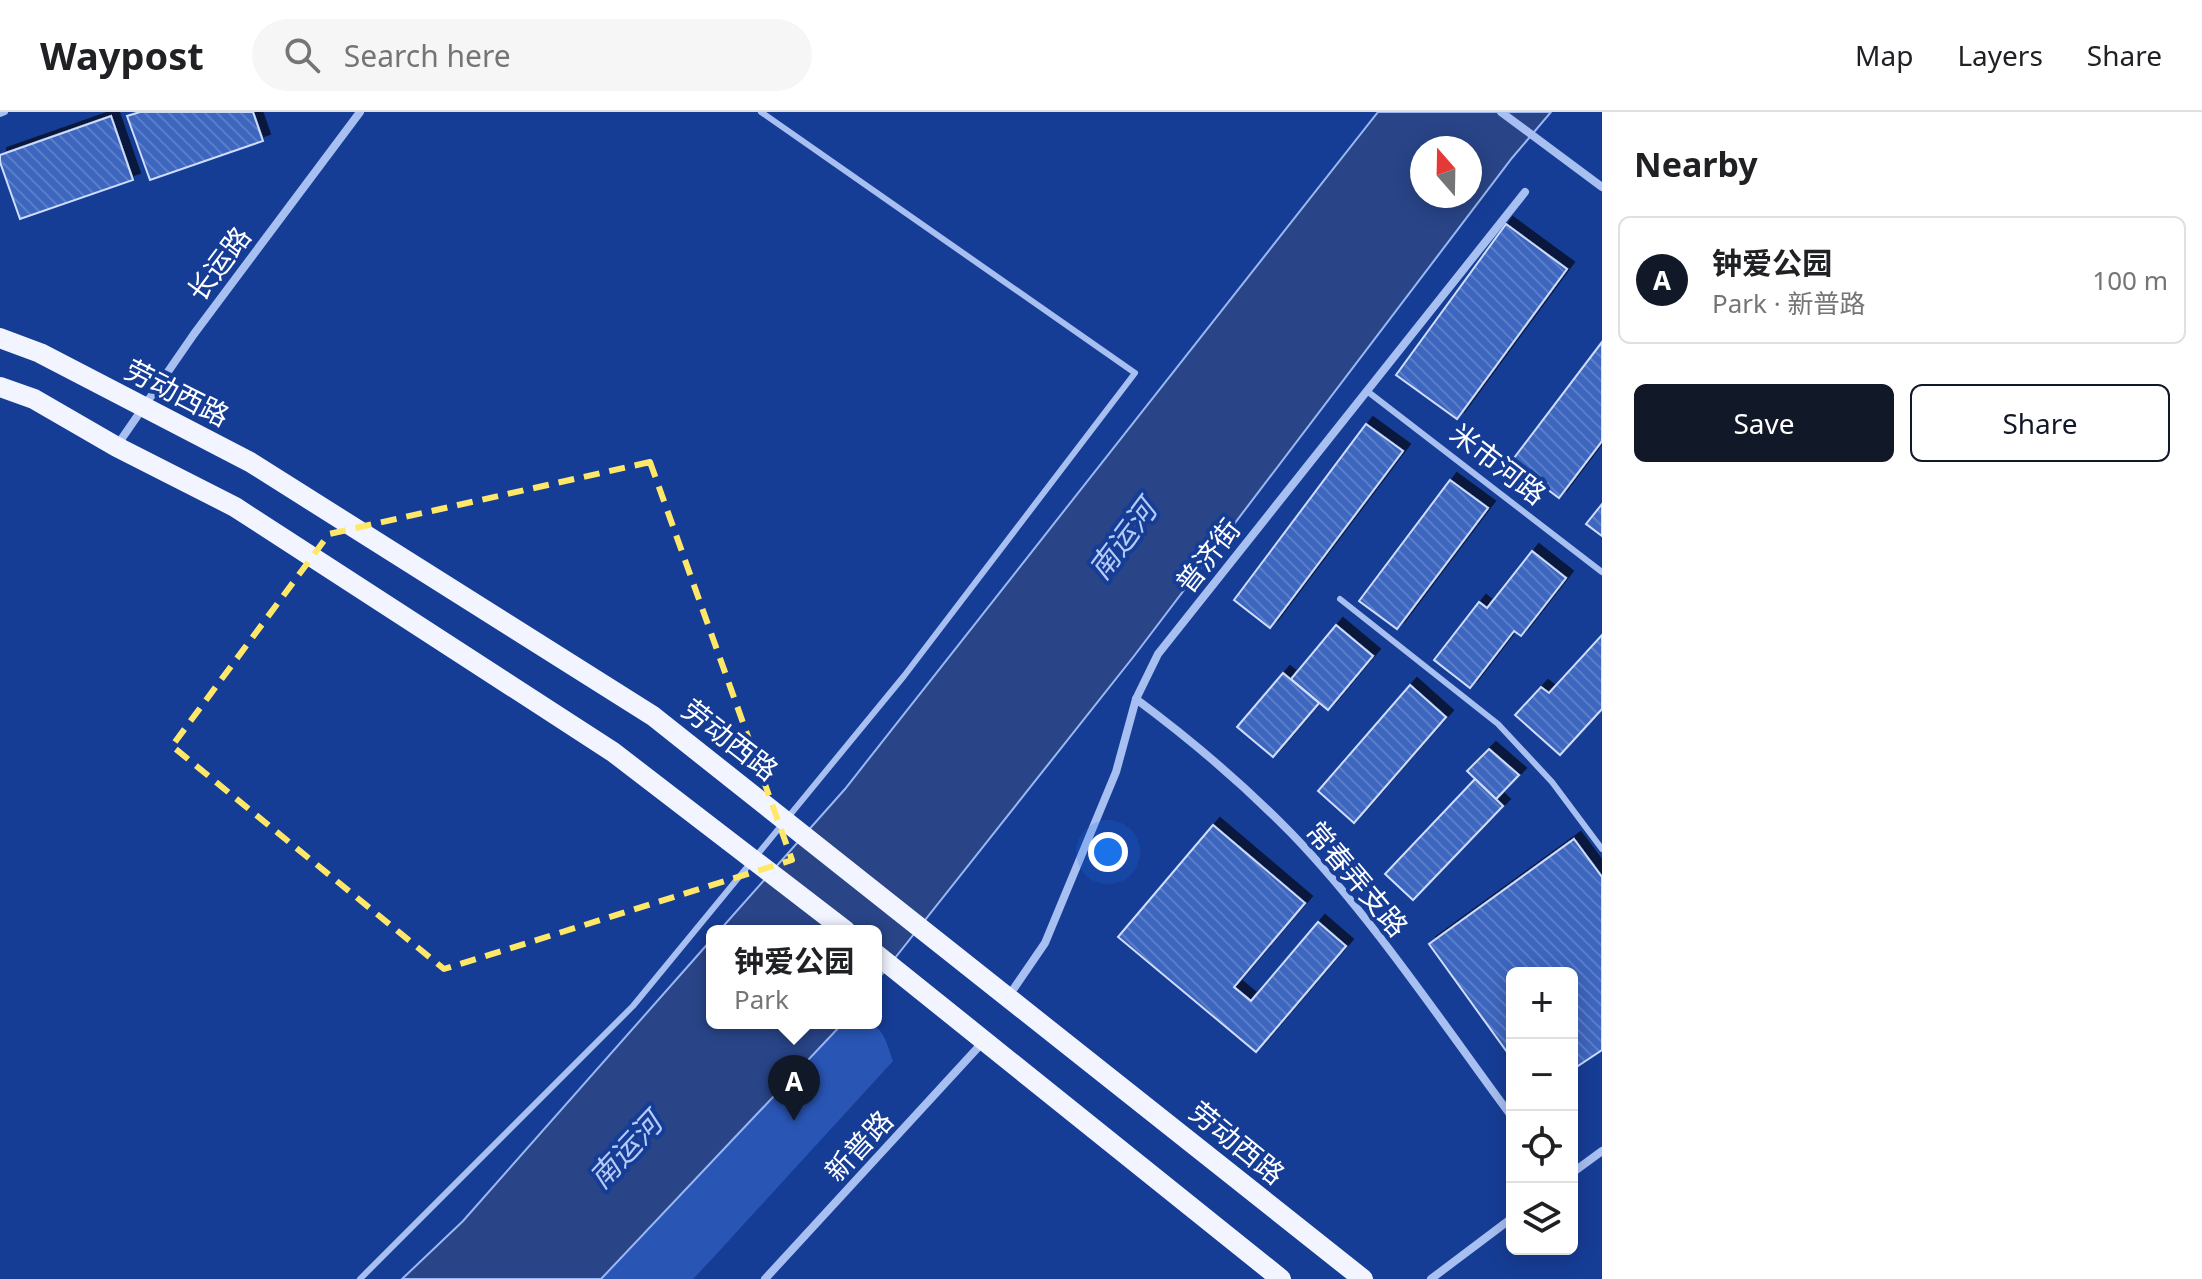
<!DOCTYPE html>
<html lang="en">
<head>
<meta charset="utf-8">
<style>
  body { margin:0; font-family:"Noto Sans","Noto Sans SC",sans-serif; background:#f6f6f6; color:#202124 }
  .controls { position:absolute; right:24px; bottom:24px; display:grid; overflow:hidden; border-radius:12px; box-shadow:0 4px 20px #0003 }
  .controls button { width:72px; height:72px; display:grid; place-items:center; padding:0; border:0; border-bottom:2px solid #e0e0e0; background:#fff; color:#202124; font:40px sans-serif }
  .compass { position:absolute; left:1410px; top:24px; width:72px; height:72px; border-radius:50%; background:#fff; box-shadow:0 4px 20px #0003; rotate:340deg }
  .you { position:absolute; left:1108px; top:740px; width:28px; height:28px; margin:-20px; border:6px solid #fff; border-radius:50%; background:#1a73e8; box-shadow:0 0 0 12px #1a73e833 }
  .badge { display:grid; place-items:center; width:52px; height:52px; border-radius:50%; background:#111827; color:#fff; font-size:26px; font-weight:700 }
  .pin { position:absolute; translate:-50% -66px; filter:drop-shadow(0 2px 4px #0008) }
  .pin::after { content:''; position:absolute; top:42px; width:28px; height:24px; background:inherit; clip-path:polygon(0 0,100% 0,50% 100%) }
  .popup { position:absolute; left:706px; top:813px; width:176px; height:104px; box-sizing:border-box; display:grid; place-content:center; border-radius:12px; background:#fff; filter:drop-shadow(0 2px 6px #0005); font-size:26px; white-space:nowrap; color:#757577 }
  .popup b { font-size:30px; color:#202124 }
  .popup::after { content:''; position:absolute; left:50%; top:100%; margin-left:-16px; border:16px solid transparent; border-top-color:#fff }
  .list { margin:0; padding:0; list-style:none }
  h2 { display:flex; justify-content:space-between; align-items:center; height:104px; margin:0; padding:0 32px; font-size:34px }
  h2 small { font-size:26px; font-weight:400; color:#757577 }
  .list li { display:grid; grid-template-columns:52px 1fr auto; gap:24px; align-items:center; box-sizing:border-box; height:128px; margin:0 16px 16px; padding:0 16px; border:2px solid #e0e0e0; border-radius:12px }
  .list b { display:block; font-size:30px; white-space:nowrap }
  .list p { margin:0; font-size:26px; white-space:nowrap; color:#757577 }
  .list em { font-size:26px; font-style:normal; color:#757577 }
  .actions { display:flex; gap:16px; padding:24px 32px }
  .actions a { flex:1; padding:18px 0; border:2px solid #111827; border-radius:12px; text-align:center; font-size:28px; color:#111827 }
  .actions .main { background:#111827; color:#fff }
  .icon { flex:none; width:44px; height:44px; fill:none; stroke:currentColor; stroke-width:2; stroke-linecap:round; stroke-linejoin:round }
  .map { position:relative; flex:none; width:1602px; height:1167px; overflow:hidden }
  header { display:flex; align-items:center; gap:48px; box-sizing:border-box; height:112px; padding:0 40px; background:#fff; border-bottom:2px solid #e0e0e0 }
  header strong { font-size:38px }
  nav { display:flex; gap:44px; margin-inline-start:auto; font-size:28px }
  .search { width:560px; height:72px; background:#f6f6f6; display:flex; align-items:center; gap:20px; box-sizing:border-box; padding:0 28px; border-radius:44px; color:#757577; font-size:30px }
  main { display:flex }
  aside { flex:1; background:#fff }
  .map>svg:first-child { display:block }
</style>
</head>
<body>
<header>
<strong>Waypost</strong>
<div class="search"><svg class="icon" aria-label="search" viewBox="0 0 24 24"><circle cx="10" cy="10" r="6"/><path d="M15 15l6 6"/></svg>Search here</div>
<nav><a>Map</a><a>Layers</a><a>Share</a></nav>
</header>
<main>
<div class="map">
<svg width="1602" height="1167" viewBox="0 0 1602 1167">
  <defs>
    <pattern id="building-back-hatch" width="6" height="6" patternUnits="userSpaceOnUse" patternTransform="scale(2)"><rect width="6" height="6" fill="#3e66be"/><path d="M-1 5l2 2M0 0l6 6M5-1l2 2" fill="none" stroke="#5b7dc8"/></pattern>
    <filter id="shadow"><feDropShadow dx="7" dy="-7" stdDeviation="0" flood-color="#0009"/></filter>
  </defs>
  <rect width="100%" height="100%" fill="#163d96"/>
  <path fill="#2955b5" d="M843 911C881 911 881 913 893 949L711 1148 693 1167H601Z"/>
  <g fill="#294588" stroke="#9ab8f4" stroke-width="2" fill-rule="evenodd">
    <path d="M1378 0H1551L1512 46 1134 544 876 870V819H719L845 677ZM1422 36H1470V84H1422Z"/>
    <polygon points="712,827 712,911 843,911 601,1167 402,1167 463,1109"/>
  </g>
  <g fill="url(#building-back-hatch)" stroke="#cfddfc" stroke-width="2" filter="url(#shadow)">
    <polygon points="140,0 253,0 263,29 150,68 127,4"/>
    <polygon points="111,4 133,68 20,107 0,50 0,43"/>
    <polygon points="1506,112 1567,157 1457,307 1396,263"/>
    <polygon points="1602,230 1602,329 1559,386 1511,350"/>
    <polygon points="1366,312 1403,339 1270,516 1234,488"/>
    <polygon points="1450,368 1488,396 1397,517 1359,489"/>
    <polygon points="1602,392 1602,424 1586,412"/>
    <polygon points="1532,439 1566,466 1521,524 1514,519 1470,576 1434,548 1479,490 1487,496"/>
    <polygon points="1336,513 1373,544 1328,598 1291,567"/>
    <polygon points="1602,523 1602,597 1560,643 1515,603 1541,575 1549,581"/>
    <polygon points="1283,561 1319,591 1273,645 1237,615"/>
    <polygon points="1410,573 1446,605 1354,711 1318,679"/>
    <polygon points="1489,637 1519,663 1496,687 1467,659"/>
    <polygon points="1475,667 1503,694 1413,788 1385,762"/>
    <polygon points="1213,713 1305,791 1234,875 1251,889 1318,810 1346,834 1256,940 1118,825"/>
    <polygon points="1574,727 1602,765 1602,938 1572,958 1572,861 1512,861 1512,947 1429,832"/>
  </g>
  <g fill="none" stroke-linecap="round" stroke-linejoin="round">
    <g stroke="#a8bff1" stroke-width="6">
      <polyline points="0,2 5,0"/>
      <polyline points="1367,279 1602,460"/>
      <polyline points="1340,487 1498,612 1552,670 1602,737"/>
      <polyline points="360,1167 633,894 904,564 1135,261 761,0"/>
    </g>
    <g stroke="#a8bff1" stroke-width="8">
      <polyline points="1501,0 1602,75"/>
      <polyline points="118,332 194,222 360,0"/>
      <path d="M1136 587C1190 627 1245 674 1292 722 1372 805 1443 912 1512 1005"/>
      <polyline points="1008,885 1045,831 1116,660 1136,587 1158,542 1525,80"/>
      <polyline points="1572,1061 1602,1039"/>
      <polyline points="765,1167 983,930"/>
      <polyline points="1431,1167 1512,1106"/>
    </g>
    <g stroke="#f2f5ff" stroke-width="20">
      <polyline points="0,226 40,241 250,350 653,604 1363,1167"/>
      <polyline points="0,275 34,287 117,335 235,395 613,640 846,819"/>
      <polyline points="876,842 1281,1167"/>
    </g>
  </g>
  <path fill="none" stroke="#ffe868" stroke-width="6" stroke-dasharray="16 10" stroke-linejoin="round" d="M650 350 792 748 444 857 172 634 329 422Z"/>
  <g text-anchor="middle" stroke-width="8" stroke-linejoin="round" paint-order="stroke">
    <g font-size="28" fill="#fff" stroke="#163d96">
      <text transform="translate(219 152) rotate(-53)" y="10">长运路</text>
      <text transform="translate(177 281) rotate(27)" y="10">劳动西路</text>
      <text transform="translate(1498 352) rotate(38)" y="10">米市河路</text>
      <text transform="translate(1208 444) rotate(-52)" y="10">普济街</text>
      <text transform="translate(730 628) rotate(38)" y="10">劳动西路</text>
      <text transform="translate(1357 767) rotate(50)" y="10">常春弄支路</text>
      <text transform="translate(1237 1031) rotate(39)" y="10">劳动西路</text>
      <text transform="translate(859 1034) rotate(-47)" y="10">新普路</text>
    </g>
    <g font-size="30" font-style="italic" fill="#b4caf8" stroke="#163d96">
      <text transform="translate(1123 428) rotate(-53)" y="10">南运河</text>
      <text transform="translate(626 1039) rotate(-47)" y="10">南运河</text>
    </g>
  </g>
</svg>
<div class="controls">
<button>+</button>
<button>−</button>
<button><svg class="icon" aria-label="locate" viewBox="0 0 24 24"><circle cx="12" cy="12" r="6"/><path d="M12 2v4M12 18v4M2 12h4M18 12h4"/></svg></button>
<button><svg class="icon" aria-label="layers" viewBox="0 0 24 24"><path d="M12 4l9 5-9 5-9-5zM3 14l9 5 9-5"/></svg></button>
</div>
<svg class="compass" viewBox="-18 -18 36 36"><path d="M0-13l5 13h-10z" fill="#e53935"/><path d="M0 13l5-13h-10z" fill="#757577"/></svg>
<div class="you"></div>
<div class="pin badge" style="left:794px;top:1009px">A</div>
<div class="popup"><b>钟爱公园</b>Park</div>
</div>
<aside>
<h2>Nearby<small></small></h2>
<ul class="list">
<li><span class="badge">A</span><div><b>钟爱公园</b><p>Park · 新普路</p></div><em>100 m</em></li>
</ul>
<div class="actions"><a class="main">Save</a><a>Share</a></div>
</aside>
</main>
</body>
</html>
